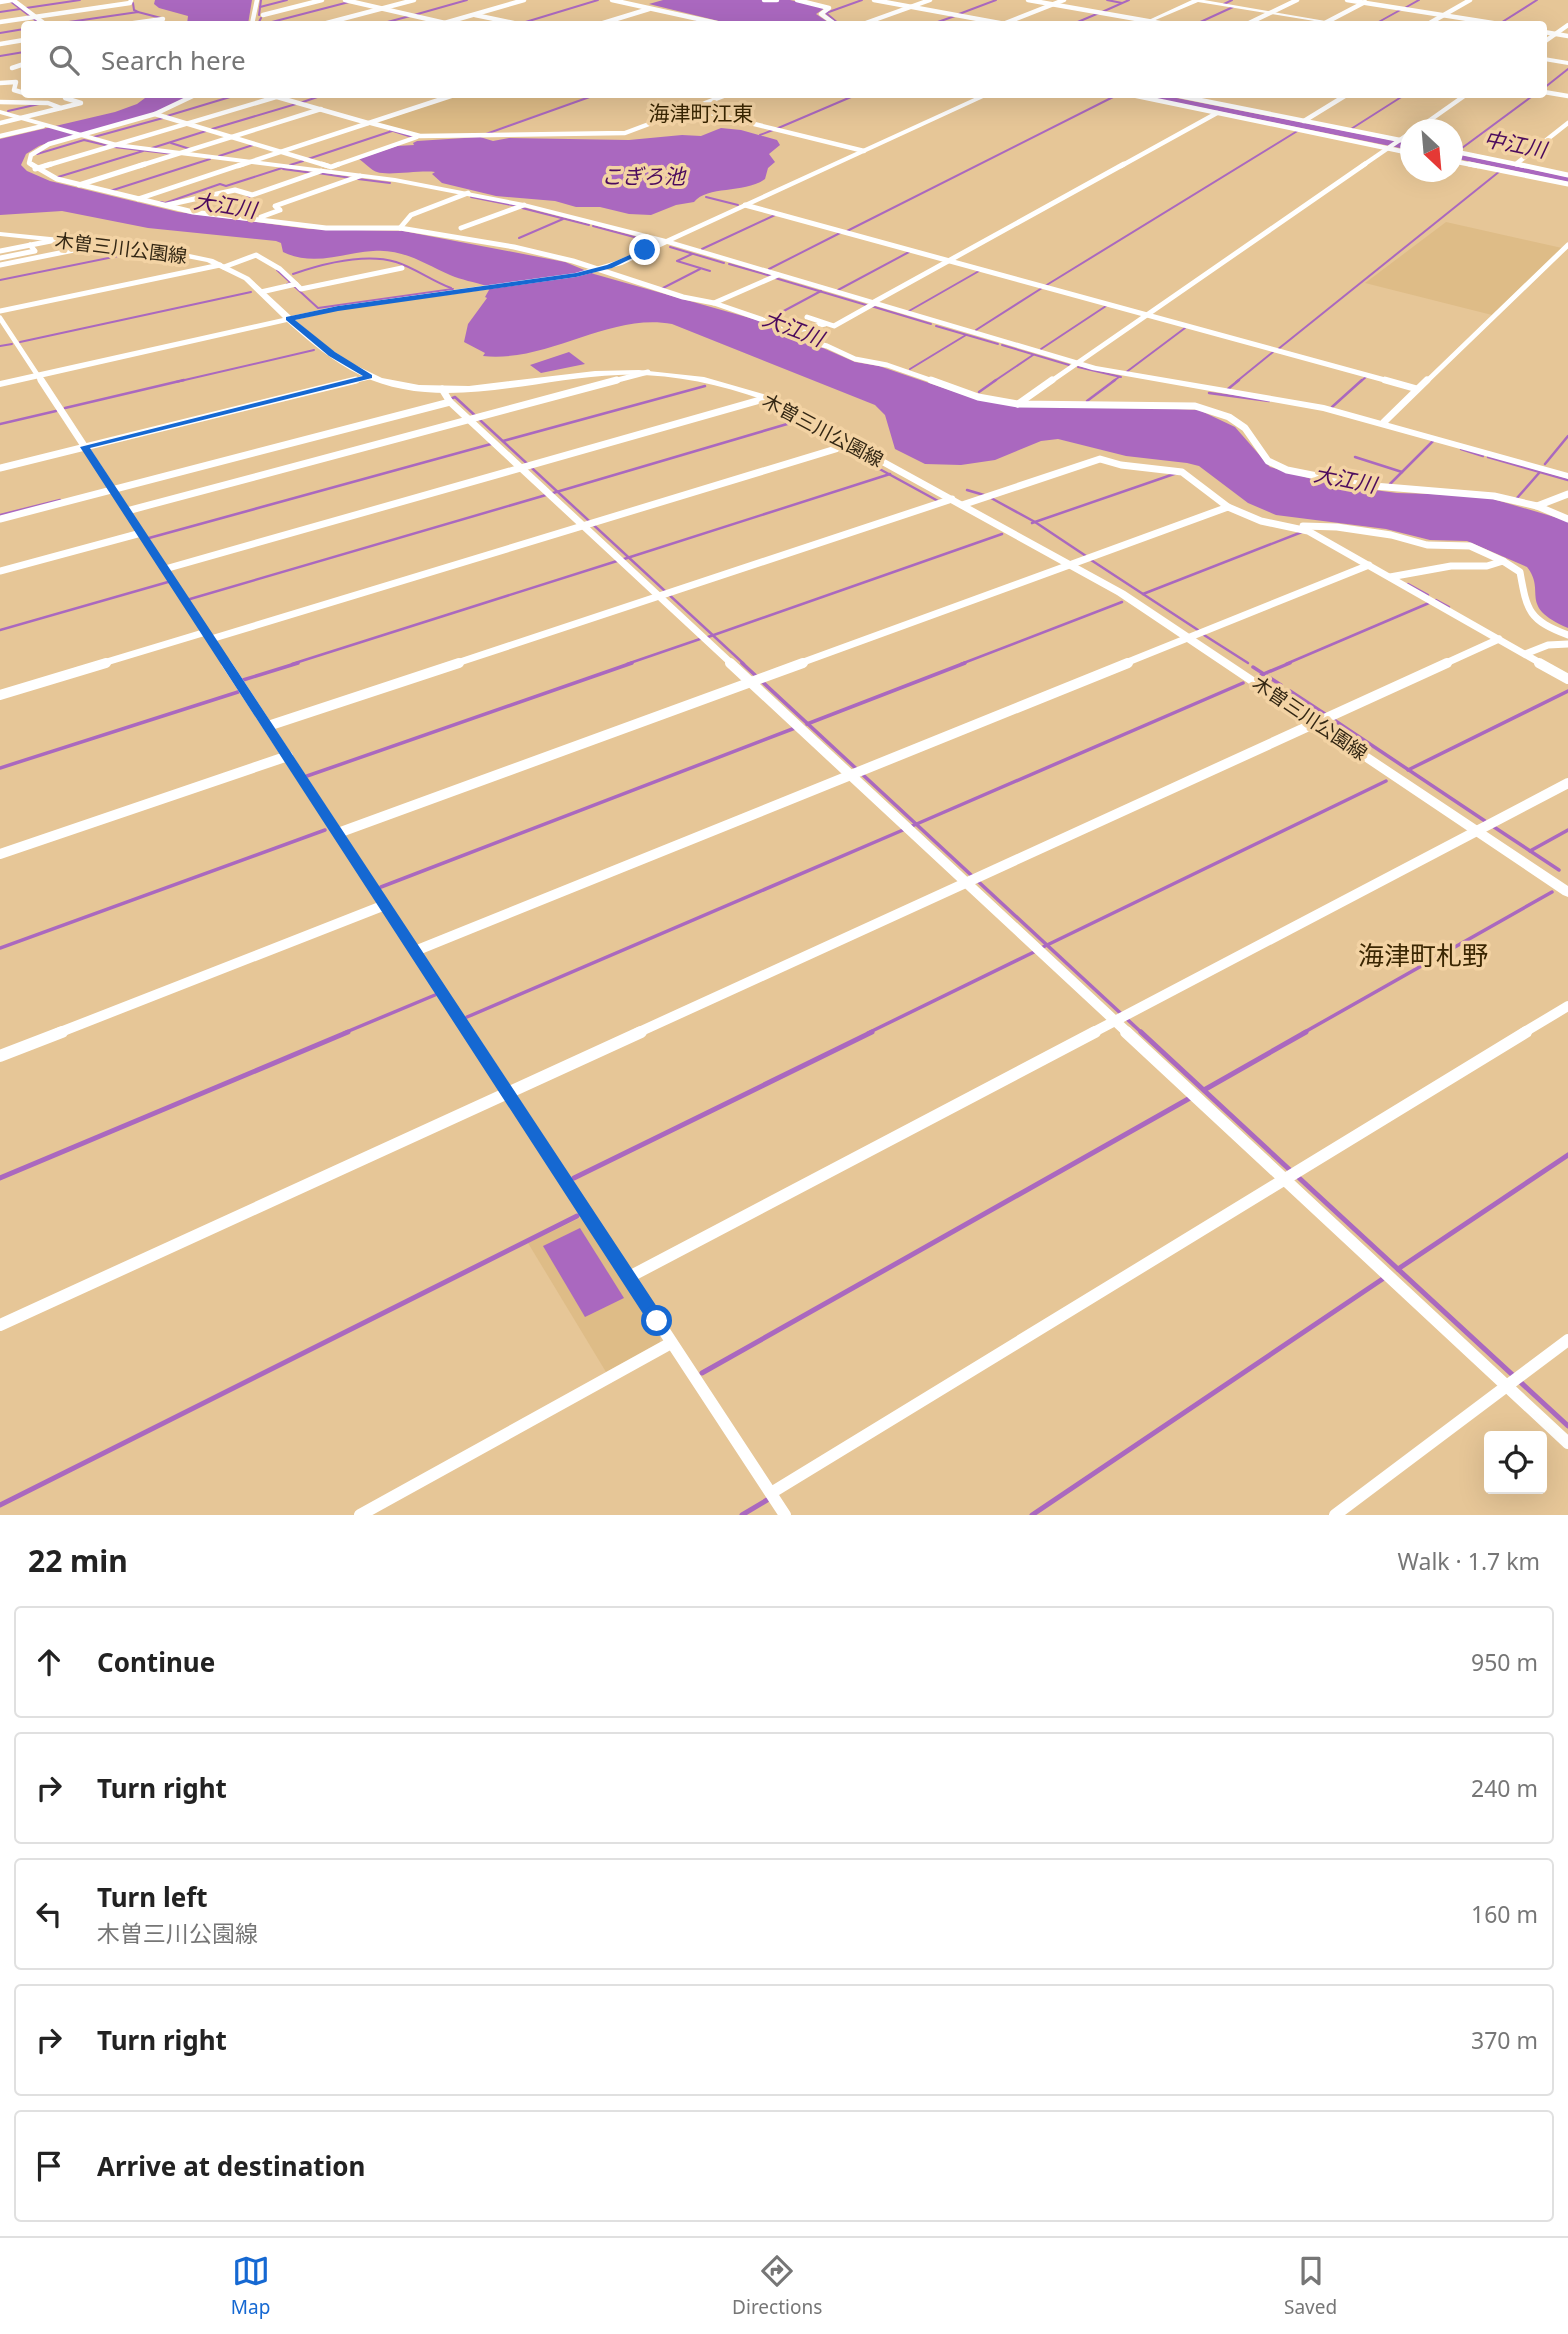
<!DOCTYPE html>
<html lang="en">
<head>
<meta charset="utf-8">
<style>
  body { margin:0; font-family:"Noto Sans","Noto Sans JP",sans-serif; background:#f2f2f2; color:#222 }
  .controls { position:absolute; right:21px; bottom:21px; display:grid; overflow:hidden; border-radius:7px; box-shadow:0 7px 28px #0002 }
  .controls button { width:63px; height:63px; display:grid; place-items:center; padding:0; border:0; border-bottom:2px solid #e0e0e0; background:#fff; color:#222; font:35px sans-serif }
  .compass { position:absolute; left:1400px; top:119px; width:63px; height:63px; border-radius:50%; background:#fff; box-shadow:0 7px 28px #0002; rotate:154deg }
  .stop { position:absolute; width:21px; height:21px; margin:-16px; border:5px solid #1568d2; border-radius:50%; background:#fff }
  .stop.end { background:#1568d2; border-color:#fff; box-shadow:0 2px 7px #0008 }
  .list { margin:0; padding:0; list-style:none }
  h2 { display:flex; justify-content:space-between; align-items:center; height:91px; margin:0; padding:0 28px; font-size:30px }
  h2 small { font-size:23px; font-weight:400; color:#767676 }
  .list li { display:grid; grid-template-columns:46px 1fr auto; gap:21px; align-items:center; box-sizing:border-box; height:112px; margin:0 14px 14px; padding:0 14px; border:2px solid #e0e0e0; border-radius:7px }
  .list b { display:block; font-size:26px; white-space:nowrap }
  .list p { margin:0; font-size:23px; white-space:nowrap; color:#767676 }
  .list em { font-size:23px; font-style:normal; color:#767676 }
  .icon { flex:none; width:38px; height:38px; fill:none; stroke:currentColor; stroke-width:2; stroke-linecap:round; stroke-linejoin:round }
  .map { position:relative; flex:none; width:1568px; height:1515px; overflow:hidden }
  .search { position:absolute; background:#fff; box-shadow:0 7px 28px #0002; left:21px; right:21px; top:21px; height:77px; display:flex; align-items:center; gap:18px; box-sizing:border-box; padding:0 24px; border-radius:7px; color:#767676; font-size:26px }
  .sheet { height:721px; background:#fff }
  nav { display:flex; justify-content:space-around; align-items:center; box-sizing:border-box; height:98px; border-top:2px solid #e0e0e0; background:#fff; font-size:19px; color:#767676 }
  nav a { display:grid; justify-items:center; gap:4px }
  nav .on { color:#1568d2 }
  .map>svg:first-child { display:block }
</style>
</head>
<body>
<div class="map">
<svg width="1568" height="1515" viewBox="0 0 1568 1515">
  <rect width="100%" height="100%" fill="#e6c697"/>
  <g fill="#debc87">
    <polygon points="458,95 595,95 480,135 423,136 376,123"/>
    <polygon points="1446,222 1562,248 1492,315 1365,283"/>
    <polygon points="582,1217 660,1337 660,1342 606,1372 528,1243"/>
  </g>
  <g fill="#aa68bf">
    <polygon points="155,0 252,0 248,24 187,24 188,16 159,8 154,4"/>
    <polygon points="663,0 790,0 825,8 816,14 831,24 731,24 649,4"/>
    <path d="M149 95H190C165 118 75 133 39 146L26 154 21 165 27 171 50 181 178 212 309 229 403 231 565 262 594 274 757 320 793 340 823 348 855 362 879 366 979 400 1199 410 1235 427 1270 467 1288 472 1329 484 1397 493 1465 495 1493 499 1568 521V628C1517 606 1547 592 1527 567L1467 541 1430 540 1386 529 1276 515 1248 503 1199 466 1187 463 1126 456 1058 439 1041 441 995 460 961 465 925 464 895 449 885 415 875 405 672 324C610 312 548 363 483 356L485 353 464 342 468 324 487 298 485 297 489 290 486 286C475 282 461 280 450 275 425 264 402 248 373 251 342 253 314 267 283 252L281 243 276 241 148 228 62 211 0 215V139L115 112 137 104Z"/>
    <polygon points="1138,95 1161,95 1406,143 1410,145 1410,150"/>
    <path d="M721 128 741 130 777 140 780 145 769 154 775 162 768 168 765 179C744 194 708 185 694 202L676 205 651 215 629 214 600 207H576L555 201 496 196 442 183 432 174 435 172C420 170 388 176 377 172 372 171 364 162 359 159L397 146 414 145 413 143 417 141 480 137 493 141 509 138 629 140 682 135 701 136Z"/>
    <polygon points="1452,153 1568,177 1568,182 1453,158"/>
    <polygon points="569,352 585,364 541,373 530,365"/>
    <polygon points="580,1228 624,1298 585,1317 543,1246"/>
  </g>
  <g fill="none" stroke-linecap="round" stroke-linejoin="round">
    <g stroke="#aa68bf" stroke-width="2">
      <polyline points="1107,0 1122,3"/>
      <polyline points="10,1 31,17"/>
      <polyline points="133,3 134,10 138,12"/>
      <polyline points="1224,4 1232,0"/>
      <polyline points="260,7 287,0"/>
      <polyline points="26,8 80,0"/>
      <polyline points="1403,9 1419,0"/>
      <polyline points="0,12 20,9"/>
      <polyline points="1102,12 1129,0"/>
      <polyline points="959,14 996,0"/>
      <polyline points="259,15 261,0"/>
      <polyline points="414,15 467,0"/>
      <polyline points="32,18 41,24"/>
      <polyline points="259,22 261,18"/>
      <polyline points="268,23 349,2"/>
      <polyline points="55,24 138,12 161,18"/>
      <polyline points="380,24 410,16"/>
      <polyline points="519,24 598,0"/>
      <polyline points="688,24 701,20"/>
      <polyline points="839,24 826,13 862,0"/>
      <polyline points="932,24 955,16"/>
      <polyline points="1073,24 1099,13"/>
      <polyline points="1196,24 1233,7"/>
      <polyline points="1375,24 1402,9"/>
      <polyline points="1499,24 1537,0"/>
      <polyline points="0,33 24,29"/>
      <polyline points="0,56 24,52"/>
      <polyline points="1544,88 1568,69"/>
      <polyline points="300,103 326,94"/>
      <polyline points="8,111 39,104"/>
      <polyline points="167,116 240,94"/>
      <polyline points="212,129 296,104"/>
      <polyline points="776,129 858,94"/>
      <polyline points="1351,129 1406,94"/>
      <polyline points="390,130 412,137"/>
      <polyline points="486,134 598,94"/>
      <polyline points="760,135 773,130"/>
      <polyline points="94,137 163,118"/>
      <polyline points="171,143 190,149"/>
      <polyline points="114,147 173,154"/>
      <polyline points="152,148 206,131"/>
      <polyline points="1458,151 1535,94"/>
      <polyline points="37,154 84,140 109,146"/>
      <polyline points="219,156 253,145"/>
      <polyline points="308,159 392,131"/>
      <polyline points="290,165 303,161"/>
      <polyline points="283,169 313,173"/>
      <polyline points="318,173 351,178"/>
      <polyline points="58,177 143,151"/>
      <polyline points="358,179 390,183"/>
      <polyline points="110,191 210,159"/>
      <polyline points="471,197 517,206"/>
      <polyline points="706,197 738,205"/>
      <polyline points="236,201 251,196"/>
      <polyline points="161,202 165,203 220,184 226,186 282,168"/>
      <polyline points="522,208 589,225"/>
      <polyline points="593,226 649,241"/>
      <polyline points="847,231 1119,94"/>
      <polyline points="519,238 563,219"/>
      <polyline points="670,247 724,263"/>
      <polyline points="702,249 775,215"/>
      <polyline points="692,254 677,261 710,271"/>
      <polyline points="729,264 771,276"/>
      <polyline points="769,269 840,233"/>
      <polyline points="277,270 291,283 287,284"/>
      <path d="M293 274C322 264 365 253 396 262 415 268 432 281 451 288"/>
      <polyline points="775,278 866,305"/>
      <polyline points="0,280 138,252"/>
      <polyline points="294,286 318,308 453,289"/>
      <polyline points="1045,286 1299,130"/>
      <polyline points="661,289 700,269"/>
      <polyline points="838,290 909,252"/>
      <polyline points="871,306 931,324"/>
      <polyline points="909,311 979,271"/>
      <polyline points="780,313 821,291"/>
      <polyline points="936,326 998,344"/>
      <polyline points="976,330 1042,288"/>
      <polyline points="20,342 251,292"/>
      <polyline points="1002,345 1069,365"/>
      <polyline points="0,346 12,344"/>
      <polyline points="1041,349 1106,306"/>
      <polyline points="1277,350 1500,171"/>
      <polyline points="1078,367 1121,377"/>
      <polyline points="910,369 966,335"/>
      <polyline points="1125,373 1185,328"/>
      <polyline points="176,382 314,350"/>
      <polyline points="993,382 1033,355"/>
      <polyline points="1112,382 1119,377"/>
      <polyline points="1236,382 1273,352"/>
      <polyline points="1360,382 1366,377"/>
    </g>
    <g stroke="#aa68bf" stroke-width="2.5">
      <polyline points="1228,389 1239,380"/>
      <polyline points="979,392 996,380"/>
      <polyline points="1209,393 1269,401"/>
      <polyline points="450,399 455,397 744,664"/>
      <polyline points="1087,401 1115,380"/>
      <polyline points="1332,407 1362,380"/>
      <polyline points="65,408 184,380"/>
      <polyline points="0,424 56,411"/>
      <polyline points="503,441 705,386"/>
      <polyline points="843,449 938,501"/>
      <polyline points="1461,449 1483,456"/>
      <polyline points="1355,457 1402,472"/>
      <polyline points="1488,457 1568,480"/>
      <polyline points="1545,464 1568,436"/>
      <polyline points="1390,484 1433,441"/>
      <polyline points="967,490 984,495"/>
      <polyline points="553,493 794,422 838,446"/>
      <polyline points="991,498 1035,522 1086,556"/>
      <polyline points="1517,498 1539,473"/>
      <polyline points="0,515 60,500"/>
      <polyline points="1032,523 1177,473"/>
      <polyline points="149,538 491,444"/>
      <polyline points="624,559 890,474"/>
      <polyline points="1091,560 1198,630"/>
      <polyline points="1408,584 1428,595"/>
      <polyline points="1143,594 1302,532"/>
      <polyline points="190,599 546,495"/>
      <polyline points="1436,600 1449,607"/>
      <polyline points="0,630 168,582"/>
      <polyline points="1204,635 1248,663"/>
      <polyline points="708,637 1002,534"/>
      <polyline points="292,664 617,561"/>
      <polyline points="627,664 700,639"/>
      <polyline points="961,664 1122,602"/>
      <polyline points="1286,664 1429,603"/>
    </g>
    <g stroke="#aa68bf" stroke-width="3.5">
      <polyline points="742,663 1142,1033"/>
      <polyline points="1253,667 1281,685"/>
      <polyline points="1261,675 1290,663"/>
      <polyline points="243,680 298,663"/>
      <polyline points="1290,691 1325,714"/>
      <polyline points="1334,720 1485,821"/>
      <polyline points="807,724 965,663"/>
      <polyline points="0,768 238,692"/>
      <polyline points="1408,770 1568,691"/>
      <polyline points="307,776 632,663"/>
      <polyline points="912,826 1243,683"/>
      <polyline points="1494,827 1559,870"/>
      <polyline points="1530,851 1568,830"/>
      <polyline points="381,887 795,728"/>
      <polyline points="1043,947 1386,781"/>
      <polyline points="0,948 325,830"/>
      <polyline points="467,1017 903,830"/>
      <polyline points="344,1033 435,995"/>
      <polyline points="868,1033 1034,952"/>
      <polyline points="1303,1033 1552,892"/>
    </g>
    <g stroke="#aa68bf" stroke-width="5">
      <polyline points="1141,1032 1291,1171"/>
      <polyline points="1204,1090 1306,1032"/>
      <polyline points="1297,1176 1568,1426"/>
      <polyline points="0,1178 348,1032"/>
      <polyline points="574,1178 872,1032"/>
      <polyline points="1398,1269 1568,1155"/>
      <polyline points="702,1373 1190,1098"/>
      <polyline points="0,1505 577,1216"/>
      <polyline points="742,1515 767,1500"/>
      <polyline points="1032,1515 1384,1278"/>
    </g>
    <g stroke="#fff" stroke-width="4.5">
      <polyline points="13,0 45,24"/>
      <polyline points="345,0 445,23"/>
      <polyline points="612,0 721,24"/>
      <polyline points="764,0 777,0"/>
      <polyline points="797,0 829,8 821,14 835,24"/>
      <polyline points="874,0 1005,24"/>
      <polyline points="1028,0 1165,24"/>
      <polyline points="1347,0 1499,24"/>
      <polyline points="0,2 12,0"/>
      <polyline points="263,15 322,0"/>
      <polyline points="475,15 518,24"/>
      <polyline points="0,22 130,3 131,0"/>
      <polyline points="127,24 163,19"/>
      <polyline points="252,24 257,0"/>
      <polyline points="323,24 414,0"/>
      <polyline points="441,24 524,0"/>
      <polyline points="600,24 649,9"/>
      <polyline points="863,24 930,0"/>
      <polyline points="1003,24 1064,0"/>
      <polyline points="1247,24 1297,0"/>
      <polyline points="1323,24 1365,2"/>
      <polyline points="1428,24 1470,0"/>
      <polyline points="1544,32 1568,36"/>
      <polyline points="1544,42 1568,25"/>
      <polyline points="0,44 24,40"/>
      <polyline points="12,68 24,64"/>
      <polyline points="0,83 16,82 14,90 24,93"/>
      <polyline points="1544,92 1568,96"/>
      <polyline points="1127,94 1410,153"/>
      <polyline points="1170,94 1410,142"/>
      <polyline points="270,95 368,123"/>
      <polyline points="0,102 48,103 61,108 0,123"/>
      <polyline points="61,108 81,103 65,98"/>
      <polyline points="693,109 864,151"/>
      <polyline points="155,114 328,166"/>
      <polyline points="1304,121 1348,94"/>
      <polyline points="371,123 420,136 625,133 729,94"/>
      <polyline points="1416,130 1467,94"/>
      <polyline points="0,136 43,126"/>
      <polyline points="1452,151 1525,166"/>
      <polyline points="1452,161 1478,166"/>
      <polyline points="1516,164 1568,123"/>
      <polyline points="34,166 29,163 31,155 49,144 155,114 197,94"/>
      <polyline points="45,166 276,97"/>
      <polyline points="139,166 321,109"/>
      <polyline points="238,166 457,94"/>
      <polyline points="334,166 417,137"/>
      <polyline points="1121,166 1217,113"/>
      <polyline points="1362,166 1410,133"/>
    </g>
    <g stroke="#fff" stroke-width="5">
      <polyline points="31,164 57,179 193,212 326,228 400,228 514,247 573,261 683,297 714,303 772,323 792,337 827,346 855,359 887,365 936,382"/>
      <polyline points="322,164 331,167 339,164"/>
      <polyline points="1469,164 1568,184"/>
      <polyline points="1517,164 1568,175"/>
      <polyline points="35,169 51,164"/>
      <polyline points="79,185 145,164"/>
      <polyline points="138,199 243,164"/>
      <polyline points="167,205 235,190 252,195 321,171"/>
      <polyline points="745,205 1392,382"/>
      <polyline points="261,217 280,210 275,206 360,176"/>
      <polyline points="400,228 411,215 468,193"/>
      <polyline points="461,228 524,205"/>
      <polyline points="0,251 56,240"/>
      <polyline points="0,258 35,251 30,245"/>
      <polyline points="0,265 99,245"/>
      <polyline points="224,267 256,255 280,269 296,284"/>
      <polyline points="261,292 296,284 301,289 402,268"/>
      <polyline points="874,302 1124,164"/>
      <polyline points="714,303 778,275"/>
      <polyline points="0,311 220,265"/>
      <polyline points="807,317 834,326 875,303"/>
      <polyline points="0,318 42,382"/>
      <polyline points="785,333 825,324"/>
      <polyline points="348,382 369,377"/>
      <polyline points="610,382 648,372"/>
      <polyline points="1050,382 1365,164"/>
      <polyline points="1426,382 1568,245"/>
    </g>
    <g stroke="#fff" stroke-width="7">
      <polyline points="41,380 227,664"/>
      <polyline points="931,380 978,397 1018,404 1195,406 1229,417 1245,428 1268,461 1287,470 1362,485 1494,496 1537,506 1568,519"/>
      <polyline points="1385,380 1417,389"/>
      <polyline points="442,389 450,402 732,664"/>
      <polyline points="1018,404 1052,380"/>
      <polyline points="1384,422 1427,380"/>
      <polyline points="0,468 356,380"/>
      <polyline points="962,505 1100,459 1121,465 1182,472 1228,507"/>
      <polyline points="1537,506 1568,494"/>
      <polyline points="127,511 617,380"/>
      <polyline points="0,519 450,402"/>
      <polyline points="1303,526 1337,527 1391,535 1427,545 1470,546 1503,561"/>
      <polyline points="165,569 767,398"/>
      <polyline points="0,571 141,533"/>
      <path d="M1390 577 1451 566H1487L1503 561 1520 572C1527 612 1529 620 1568 635"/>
      <polyline points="211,639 852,444"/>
      <polyline points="1525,654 1548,645 1568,644"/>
      <polyline points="100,664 206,632"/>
      <polyline points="454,664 952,499"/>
      <polyline points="798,664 1228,507 1261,521 1308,531 1542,664"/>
      <polyline points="1123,664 1369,565"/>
      <polyline points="1444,664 1499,639"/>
    </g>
    <g stroke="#fff" stroke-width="10">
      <polyline points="226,663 469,1033"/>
      <polyline points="730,663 1128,1033"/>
      <polyline points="1539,663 1568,679"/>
      <polyline points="0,695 106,663"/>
      <polyline points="268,726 459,663"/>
      <polyline points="338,833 803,663"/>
      <polyline points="0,854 288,756"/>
      <polyline points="415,951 1128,663"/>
      <polyline points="58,1033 385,905"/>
      <polyline points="637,1033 1447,663"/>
      <polyline points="1092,1033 1568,783"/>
      <polyline points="1523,1033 1568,1006"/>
    </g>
    <g stroke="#fff" stroke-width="12">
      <polyline points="468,1032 785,1515"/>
      <polyline points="1126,1032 1568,1443"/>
      <polyline points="0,1056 62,1032"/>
      <polyline points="629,1277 1095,1032"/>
      <polyline points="0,1325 641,1032"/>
      <polyline points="771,1493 1526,1032"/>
      <polyline points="360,1515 671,1343"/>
      <polyline points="1335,1515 1568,1340"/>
    </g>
    <g fill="#fff" fill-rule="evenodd">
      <polygon points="1192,0 1204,0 1343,24 1333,24 1198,2 1146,24 1140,24"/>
      <polygon points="1544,57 1568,61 1568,65 1544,61"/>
      <path d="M983 94H992L673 241 1096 366 1324 405 1568 473V479L1323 411 1092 370 667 244 622 265 576 277 338 310 295 320 326 346 353 364 382 378 419 385 469 386 595 371 639 370 704 377 770 396 1125 591 1568 886V897L1563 895 1117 595 764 400C716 383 668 373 618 375 534 378 441 414 360 375 333 362 310 342 287 322L0 387V381L283 318 244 280 207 262 161 253 0 236V232L161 248 213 259 249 277 291 316 338 306 575 273 616 261 659 242 524 207 395 182 116 147 0 114V110L117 143 395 178 524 203 666 239Z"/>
    </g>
  </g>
  <polygon fill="#1568d2" points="643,249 649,250 612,268 576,277 338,311 295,320 335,352 372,375 372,378 90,448 663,1316 665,1321 663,1326 657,1328 651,1326 80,447 363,376 329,356 286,320 286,317 338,306 576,273 607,265"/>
  <g text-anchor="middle" stroke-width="7" stroke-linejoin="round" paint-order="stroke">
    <g font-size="19" fill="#332714" stroke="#f3d3a4">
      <text transform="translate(121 248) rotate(7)" y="7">木曽三川公園線</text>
      <text transform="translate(823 430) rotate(28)" y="7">木曽三川公園線</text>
      <text transform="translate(1310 718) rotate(34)" y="7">木曽三川公園線</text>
    </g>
    <g font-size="21" fill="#3a2602" stroke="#f3d3a4">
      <text x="701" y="121">海津町江東</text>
    </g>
    <g font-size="21" font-style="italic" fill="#4b0a5d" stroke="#f3d3a4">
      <text transform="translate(1515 145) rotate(11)" y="7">中江川</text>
      <text x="643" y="184">こぎろ池</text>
      <text transform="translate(225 206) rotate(9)" y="7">大江川</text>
      <text transform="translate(793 329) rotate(21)" y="7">大江川</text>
      <text transform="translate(1345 480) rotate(11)" y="7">大江川</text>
    </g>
    <g font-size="26" fill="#3a2602" stroke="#f3d3a4">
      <text x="1423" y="965">海津町札野</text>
    </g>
  </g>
</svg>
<div class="controls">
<button><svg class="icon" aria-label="locate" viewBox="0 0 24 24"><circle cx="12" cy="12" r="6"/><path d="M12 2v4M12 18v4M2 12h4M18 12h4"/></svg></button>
</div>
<svg class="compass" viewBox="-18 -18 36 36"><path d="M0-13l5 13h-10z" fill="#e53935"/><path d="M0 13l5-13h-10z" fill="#767676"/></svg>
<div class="stop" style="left:657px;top:1321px"></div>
<div class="stop end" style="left:645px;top:250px"></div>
<div class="search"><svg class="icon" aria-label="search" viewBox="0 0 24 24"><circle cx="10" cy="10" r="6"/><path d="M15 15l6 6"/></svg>Search here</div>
</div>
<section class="sheet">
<h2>22 min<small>Walk · 1.7 km</small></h2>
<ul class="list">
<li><svg class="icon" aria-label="ahead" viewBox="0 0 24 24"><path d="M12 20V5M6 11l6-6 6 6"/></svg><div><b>Continue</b></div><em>950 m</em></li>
<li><svg class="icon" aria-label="right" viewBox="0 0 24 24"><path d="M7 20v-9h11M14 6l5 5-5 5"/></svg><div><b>Turn right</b></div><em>240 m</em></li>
<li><svg class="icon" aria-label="left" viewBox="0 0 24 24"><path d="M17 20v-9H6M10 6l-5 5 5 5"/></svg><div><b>Turn left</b><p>木曽三川公園線</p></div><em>160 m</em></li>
<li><svg class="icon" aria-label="right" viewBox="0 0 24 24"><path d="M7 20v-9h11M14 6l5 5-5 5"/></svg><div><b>Turn right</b></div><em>370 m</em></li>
<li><svg class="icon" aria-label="arrive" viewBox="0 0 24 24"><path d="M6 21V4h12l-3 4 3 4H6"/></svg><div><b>Arrive at destination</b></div></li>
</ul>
</section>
<nav>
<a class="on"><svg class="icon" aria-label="map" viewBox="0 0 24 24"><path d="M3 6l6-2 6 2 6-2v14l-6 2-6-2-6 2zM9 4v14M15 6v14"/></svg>Map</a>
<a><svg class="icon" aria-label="directions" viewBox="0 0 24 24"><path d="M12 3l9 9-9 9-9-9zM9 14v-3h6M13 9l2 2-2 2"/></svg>Directions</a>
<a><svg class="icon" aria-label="saved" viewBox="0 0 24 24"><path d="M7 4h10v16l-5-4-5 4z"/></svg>Saved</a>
</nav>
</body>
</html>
